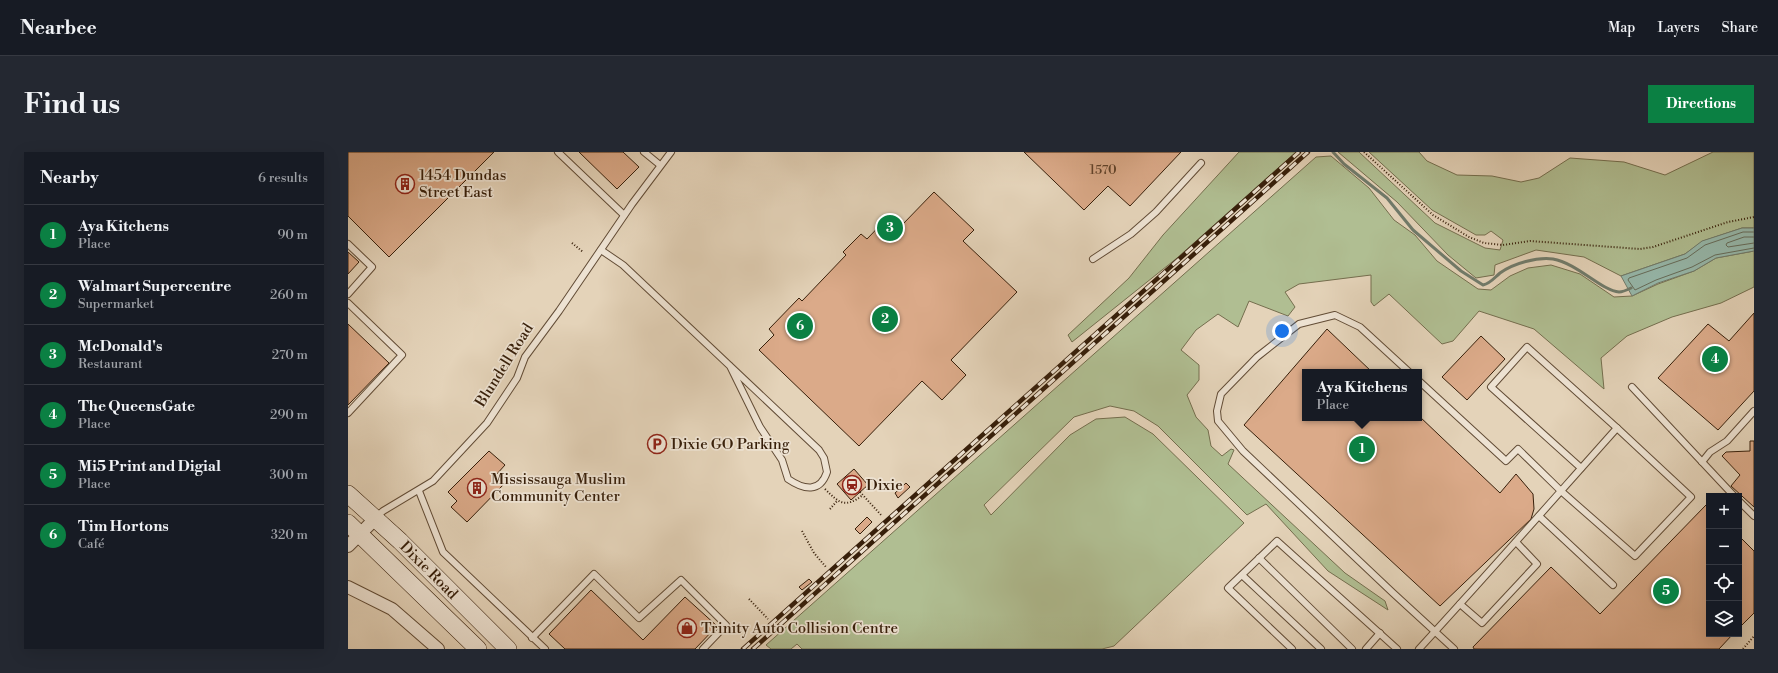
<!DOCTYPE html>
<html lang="en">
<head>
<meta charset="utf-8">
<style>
  body { margin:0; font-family:"Libre Bodoni",serif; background:#242831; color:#f1f3f6 }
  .controls { position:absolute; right:12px; bottom:12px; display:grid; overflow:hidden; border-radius:0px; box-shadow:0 4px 16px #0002 }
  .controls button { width:36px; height:36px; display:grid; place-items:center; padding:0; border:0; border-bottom:1px solid #363941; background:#171b24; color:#f1f3f6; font:20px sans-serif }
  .you { position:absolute; left:934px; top:179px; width:14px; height:14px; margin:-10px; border:3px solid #fff; border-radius:50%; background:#1a73e8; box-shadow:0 0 0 6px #1a73e833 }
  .badge { display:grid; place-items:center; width:26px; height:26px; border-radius:50%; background:#0b8043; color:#fff; font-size:13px; font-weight:700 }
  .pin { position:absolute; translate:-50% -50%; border:2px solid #fff; box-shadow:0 1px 4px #0006 }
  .popup { position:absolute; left:954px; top:217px; width:120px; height:52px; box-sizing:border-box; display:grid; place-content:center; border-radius:0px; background:#171b24; filter:drop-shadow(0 1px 3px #0005); font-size:13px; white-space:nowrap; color:#9ea1a6 }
  .popup b { font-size:15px; color:#f1f3f6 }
  .popup::after { content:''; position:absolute; left:50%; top:100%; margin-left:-8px; border:8px solid transparent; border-top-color:#171b24 }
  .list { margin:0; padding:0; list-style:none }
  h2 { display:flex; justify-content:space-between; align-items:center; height:52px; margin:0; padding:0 16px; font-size:17px }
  h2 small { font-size:13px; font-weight:400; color:#9ea1a6 }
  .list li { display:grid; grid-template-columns:26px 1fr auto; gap:12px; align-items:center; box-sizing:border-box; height:60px; padding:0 16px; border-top:1px solid #363941 }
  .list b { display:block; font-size:15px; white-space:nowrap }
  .list p { margin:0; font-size:13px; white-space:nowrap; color:#9ea1a6 }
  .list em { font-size:13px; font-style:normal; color:#9ea1a6 }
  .icon { flex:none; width:22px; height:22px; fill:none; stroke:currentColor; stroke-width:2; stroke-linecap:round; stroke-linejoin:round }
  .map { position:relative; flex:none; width:1406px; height:497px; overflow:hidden; border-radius:0px }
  header { display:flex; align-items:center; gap:24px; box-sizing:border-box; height:56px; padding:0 20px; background:#171b24; border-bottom:1px solid #363941 }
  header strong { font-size:19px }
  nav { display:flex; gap:22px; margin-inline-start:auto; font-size:14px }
  .intro { display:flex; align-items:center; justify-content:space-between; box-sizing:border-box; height:96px; padding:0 24px }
  h1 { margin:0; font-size:28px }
  .button { padding:10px 18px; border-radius:0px; background:#0b8043; color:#fff; font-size:14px; font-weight:700 }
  main { display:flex; gap:24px; padding:0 24px }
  aside { flex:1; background:#171b24; border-radius:0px; box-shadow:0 4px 16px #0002 }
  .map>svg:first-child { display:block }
</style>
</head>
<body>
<header>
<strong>Nearbee</strong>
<nav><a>Map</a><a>Layers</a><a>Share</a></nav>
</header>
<div class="intro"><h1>Find us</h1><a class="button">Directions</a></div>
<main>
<aside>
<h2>Nearby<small>6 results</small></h2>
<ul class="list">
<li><span class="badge">1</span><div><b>Aya Kitchens</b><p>Place</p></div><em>90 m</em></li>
<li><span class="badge">2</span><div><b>Walmart Supercentre</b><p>Supermarket</p></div><em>260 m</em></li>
<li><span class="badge">3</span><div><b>McDonald's</b><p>Restaurant</p></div><em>270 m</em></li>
<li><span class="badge">4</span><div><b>The QueensGate</b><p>Place</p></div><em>290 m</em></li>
<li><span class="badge">5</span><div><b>Mi5 Print and Digial</b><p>Place</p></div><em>300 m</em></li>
<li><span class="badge">6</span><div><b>Tim Hortons</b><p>Café</p></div><em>320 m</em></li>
</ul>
</aside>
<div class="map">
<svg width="1406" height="497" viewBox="0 0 1406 497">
  <rect width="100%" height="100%" fill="#e4d3b9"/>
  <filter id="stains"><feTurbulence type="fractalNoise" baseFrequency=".005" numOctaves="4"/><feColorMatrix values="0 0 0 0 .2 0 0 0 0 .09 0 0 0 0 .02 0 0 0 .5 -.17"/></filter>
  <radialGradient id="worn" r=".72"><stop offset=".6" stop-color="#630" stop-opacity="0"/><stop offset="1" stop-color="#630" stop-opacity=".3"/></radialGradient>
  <g fill="#b0be92" stroke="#746e4e">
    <polygon points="891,0 948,0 829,106 724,190 720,183 781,126 815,83"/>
    <polygon points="990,0 1011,0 1087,71 1137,96 1152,98 1155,88 1143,79 1137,83 1128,83 1084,58 1021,0 1071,0 1079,9 1109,23 1144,24 1173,30 1191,26 1222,6 1276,10 1317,23 1365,0 1406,0 1406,76 1394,76 1355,89 1337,102 1273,124 1236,105 1188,98 1147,113 1146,123 1128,126 1100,103 1049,50"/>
    <polygon points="983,4 1021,36 1046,68 1067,83 1089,109 1130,137 1143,138 1162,124 1180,116 1203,113 1232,122 1266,145 1284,144 1310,132 1346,119 1368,106 1406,99 1406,135 1373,151 1324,165 1279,184 1253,206 1256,237 1186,177 1131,159 1105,189 1094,192 1041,142 1026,154 1023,150 1023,123 951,132 937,140 947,155 940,164 901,149 890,175 870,162 848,178 833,198 851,213 851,228 839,243 848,265 860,278 863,294 874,304 883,297 886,298 880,312 997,421 1037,449 1040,458 980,419 918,352 899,363 810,274 786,259 762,254 726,265 636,353 643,363 722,283 748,267 777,265 805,282 896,371 766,494 754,497 454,497 449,492 443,497 423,497 418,493 968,5"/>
  </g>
  <polygon fill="#96b8ab" stroke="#707b6b" points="1394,76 1406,76 1406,99 1368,106 1346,119 1310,131 1284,144 1273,124 1337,102 1354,89"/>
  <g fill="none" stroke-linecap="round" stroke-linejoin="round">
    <g stroke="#666c5a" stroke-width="1">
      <polyline points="1406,80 1395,80 1357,93 1339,106 1281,126 1280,128 1287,138 1308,128 1344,115 1367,103 1406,96"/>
      <polyline points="1406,85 1396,85 1379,91 1378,93 1380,95 1406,91"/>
    </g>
    <path stroke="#707b6b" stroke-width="3" d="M985 0 996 12 1039 46 1065 78 1113 119 1135 133C1143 131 1146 126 1152 121 1166 111 1189 105 1205 107 1229 111 1254 139 1271 140 1275 140 1279 138 1283 136"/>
  </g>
  <g fill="#dbaa89" stroke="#371f0a">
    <polygon points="0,0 146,0 41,105 0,64"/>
    <polygon points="231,0 275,0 291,15 269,37"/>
    <polygon points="676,0 833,0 782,54 760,34 736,58"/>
    <polygon points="586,40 626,78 615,89 669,140 603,208 618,223 594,248 574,229 511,294 411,198 426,183 421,177 451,146 454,149 498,103 495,100 513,82 519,87 543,62 554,73"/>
    <polygon points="0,100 11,110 0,122"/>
    <polygon points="1406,161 1406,239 1370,278 1310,226 1360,172 1381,189"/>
    <polygon points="0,172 41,211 0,253"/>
    <polygon points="979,177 1024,220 957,220 957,266 1071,266 1071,264 1152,341 1168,322 1185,342 1186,357 1183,367 1092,454 896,273"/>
    <polygon points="1133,184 1157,207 1119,248 1094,225"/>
    <polygon points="1402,289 1406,289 1406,355 1383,334 1392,323 1374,304 1378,300 1402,299"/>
    <polygon points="141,299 157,313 148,323 157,331 119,370 103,355 109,349 100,340"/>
    <polygon points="506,317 520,333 503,348 489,332"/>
    <polygon points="558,331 562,335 550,346 547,341"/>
    <polygon points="1358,353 1361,355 1361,482 1385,482 1371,497 1126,497 1125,495 1203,415 1252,462"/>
    <polygon points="519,365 524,370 512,382 507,377"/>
    <polygon points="1391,384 1406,399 1406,461 1391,476"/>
    <polygon points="461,427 464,430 454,438 451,435"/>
    <polygon points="243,438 295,488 337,445 369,474 347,497 217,497 201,482"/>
  </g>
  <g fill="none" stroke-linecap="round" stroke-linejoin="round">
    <g stroke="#624c36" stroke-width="8">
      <g id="service">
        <polyline points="210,0 276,63"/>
        <polyline points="296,0 312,13"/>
        <polyline points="0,92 24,115 0,142"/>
        <path d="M253 98 275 113 471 298 476 306 479 320C472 341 456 338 440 327L434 308 412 275 382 214"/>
        <polyline points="745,107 783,82 808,60 853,11"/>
        <polyline points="0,151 54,203 0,261"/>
        <polyline points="1061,220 1012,175 987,163 951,172 909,205 873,242 869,259 870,269 895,299 1045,441 1106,497"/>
        <path d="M1071 229 1158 309 1170 297 1213 339 1287 404 1343 345 1269 276C1203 350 1138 424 1071 497"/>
        <polyline points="1284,235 1386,344"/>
        <polyline points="1354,310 1362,300 1379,289 1406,259"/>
        <polyline points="1233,316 1143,235 1179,195 1269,276"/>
        <polyline points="71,339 95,400 197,497"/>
        <polyline points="1391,349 1406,364"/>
        <polyline points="1191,364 1265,433"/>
        <polyline points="27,366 35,359 85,329 139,271 169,226 177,205 211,159 284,52 323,0"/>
        <polyline points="911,406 1004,497"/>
        <polyline points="894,423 973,497"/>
        <polyline points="1112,452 1134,471 1189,412 1168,390"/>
        <polyline points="184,486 246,422 291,466 333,428 378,473 355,497"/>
        <polyline points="944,497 880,436 929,389 1049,497"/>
        <polyline points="1018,497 1032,481"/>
      </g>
    </g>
    <g stroke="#624c36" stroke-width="14">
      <g id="minor">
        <polyline points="0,394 27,367"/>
        <polyline points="0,435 44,457 90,497"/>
      </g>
    </g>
    <g stroke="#371f0a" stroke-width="18">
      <g id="secondary">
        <polyline points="0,342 52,389 160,497"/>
        <polyline points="0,371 130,497"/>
      </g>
    </g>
    <g stroke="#371f0a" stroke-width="2" stroke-dasharray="1 2" stroke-linecap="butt">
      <polyline points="1016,0 1085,63 1121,85 1136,91 1155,93 1182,89 1292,97 1305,95 1380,70 1406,65"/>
      <polyline points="224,91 235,100"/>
      <path d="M477 337C492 352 497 356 515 343"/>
      <polyline points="512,340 534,364"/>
      <polyline points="482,357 489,349"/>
      <polyline points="454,379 466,401 478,415"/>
      <polyline points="401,447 420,467"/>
      <polyline points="1395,497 1406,484"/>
    </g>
    <use href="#service" stroke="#ede2d2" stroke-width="6"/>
    <use href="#minor" stroke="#ede2d2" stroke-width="12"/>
    <use href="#secondary" stroke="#ede2d2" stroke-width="17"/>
    <g stroke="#371f0a" stroke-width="4.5">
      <g id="rail">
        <polyline points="395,497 951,0"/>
        <polyline points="405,497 960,0"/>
      </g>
    </g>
    <use href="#rail" stroke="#ede2d2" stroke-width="3" stroke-dasharray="9" stroke-linecap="butt"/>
  </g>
  <defs>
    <g id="building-ring" transform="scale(1)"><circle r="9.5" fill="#ede2d2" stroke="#8f2418" stroke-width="1.5"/><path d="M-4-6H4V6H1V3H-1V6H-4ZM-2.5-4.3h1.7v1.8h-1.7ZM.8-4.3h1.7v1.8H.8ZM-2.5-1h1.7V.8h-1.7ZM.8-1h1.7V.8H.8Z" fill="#8f2418"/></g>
    <g id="parking-ring" transform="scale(1)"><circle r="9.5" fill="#ede2d2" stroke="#8f2418" stroke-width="1.5"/><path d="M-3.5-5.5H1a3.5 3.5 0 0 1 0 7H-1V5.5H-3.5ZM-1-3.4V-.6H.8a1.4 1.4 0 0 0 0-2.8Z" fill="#8f2418"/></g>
    <g id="station-ring" transform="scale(1)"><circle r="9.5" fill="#ede2d2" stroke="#8f2418" stroke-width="1.5"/><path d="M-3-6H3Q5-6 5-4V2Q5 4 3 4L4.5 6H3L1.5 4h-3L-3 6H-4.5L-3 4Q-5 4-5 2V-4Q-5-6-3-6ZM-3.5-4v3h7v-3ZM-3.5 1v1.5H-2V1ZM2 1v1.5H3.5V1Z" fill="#8f2418"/></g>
    <g id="shop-ring" transform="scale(1)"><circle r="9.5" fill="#ede2d2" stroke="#8f2418" stroke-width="1.5"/><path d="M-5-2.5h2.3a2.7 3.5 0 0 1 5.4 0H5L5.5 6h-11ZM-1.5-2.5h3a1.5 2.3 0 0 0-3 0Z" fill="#8f2418"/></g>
  </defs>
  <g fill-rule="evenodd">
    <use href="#building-ring" x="57" y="32"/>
    <use href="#parking-ring" x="309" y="292"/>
    <use href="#station-ring" x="504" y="333"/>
    <use href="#building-ring" x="129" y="336"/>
    <use href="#shop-ring" x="339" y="476"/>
  </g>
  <g text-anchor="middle" stroke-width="3.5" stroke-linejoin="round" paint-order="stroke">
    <g font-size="13" fill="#60422a">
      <text x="755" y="22">1570</text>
    </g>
    <g font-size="15" fill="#371f0a" stroke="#ede2d2" text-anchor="start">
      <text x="71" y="28">1454 Dundas<tspan x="71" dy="17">Street East</tspan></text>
      <text x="323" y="297">Dixie GO Parking</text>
      <text x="143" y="332">Mississauga Muslim<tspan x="143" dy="17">Community Center</tspan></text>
      <text x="518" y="338">Dixie</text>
      <text x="353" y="481">Trinity Auto Collision Centre</text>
    </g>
    <g font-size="15" fill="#371f0a" stroke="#ede2d2">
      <text transform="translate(156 213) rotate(-58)" y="5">Blundell Road</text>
      <text transform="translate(81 418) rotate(45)" y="5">Dixie Road</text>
    </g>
  </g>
  <rect width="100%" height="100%" filter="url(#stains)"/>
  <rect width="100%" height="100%" fill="url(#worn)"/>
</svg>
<div class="controls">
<button>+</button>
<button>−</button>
<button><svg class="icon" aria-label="locate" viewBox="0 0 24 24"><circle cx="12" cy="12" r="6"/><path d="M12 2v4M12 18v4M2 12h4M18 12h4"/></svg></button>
<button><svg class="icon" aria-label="layers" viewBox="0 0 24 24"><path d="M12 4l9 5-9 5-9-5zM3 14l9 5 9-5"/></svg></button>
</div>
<div class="you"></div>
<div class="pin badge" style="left:1014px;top:297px">1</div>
<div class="popup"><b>Aya Kitchens</b>Place</div>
<div class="pin badge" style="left:537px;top:167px">2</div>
<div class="pin badge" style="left:542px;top:76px">3</div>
<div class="pin badge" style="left:1367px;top:207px">4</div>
<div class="pin badge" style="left:1318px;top:439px">5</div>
<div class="pin badge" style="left:452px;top:174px">6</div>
</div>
</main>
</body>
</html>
